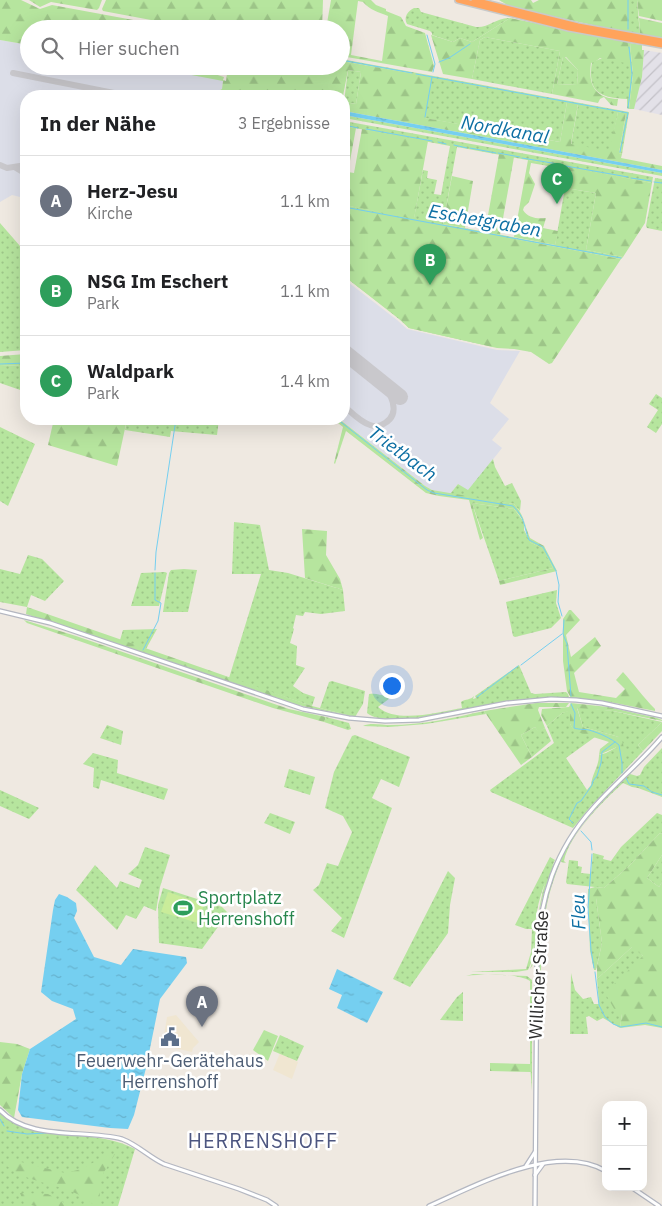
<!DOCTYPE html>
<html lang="de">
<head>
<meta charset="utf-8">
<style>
  body { margin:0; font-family:"IBM Plex Sans",sans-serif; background:#f6f6f6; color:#202124 }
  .controls { position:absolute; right:15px; bottom:15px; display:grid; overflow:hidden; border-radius:10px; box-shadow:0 5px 20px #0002 }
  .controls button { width:45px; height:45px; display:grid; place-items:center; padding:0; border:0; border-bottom:1px solid #e0e0e0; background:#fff; color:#202124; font:25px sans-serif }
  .you { position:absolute; left:391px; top:685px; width:18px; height:18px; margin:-12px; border:4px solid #fff; border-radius:50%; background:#1a73e8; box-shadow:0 0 0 8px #1a73e833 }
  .badge { display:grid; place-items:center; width:32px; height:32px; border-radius:50%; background:#b45309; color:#fff; font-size:16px; font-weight:700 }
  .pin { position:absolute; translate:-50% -41px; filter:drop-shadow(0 1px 2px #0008) }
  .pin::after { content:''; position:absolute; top:26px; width:18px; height:15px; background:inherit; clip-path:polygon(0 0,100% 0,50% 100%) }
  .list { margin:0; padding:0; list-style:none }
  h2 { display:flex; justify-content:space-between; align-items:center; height:65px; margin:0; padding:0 20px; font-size:21px }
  h2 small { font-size:16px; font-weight:400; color:#757577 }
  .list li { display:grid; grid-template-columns:32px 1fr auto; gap:15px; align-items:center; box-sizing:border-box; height:90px; padding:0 20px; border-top:1px solid #e0e0e0 }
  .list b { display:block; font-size:19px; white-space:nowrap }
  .list p { margin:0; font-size:16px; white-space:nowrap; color:#757577 }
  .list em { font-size:16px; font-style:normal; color:#757577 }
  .icon { flex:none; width:28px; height:28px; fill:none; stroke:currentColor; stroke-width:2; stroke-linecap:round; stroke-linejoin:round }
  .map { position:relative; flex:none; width:662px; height:1206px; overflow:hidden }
  .search { position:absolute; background:#fff; box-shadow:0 5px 20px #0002; left:20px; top:20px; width:330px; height:55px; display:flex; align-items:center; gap:12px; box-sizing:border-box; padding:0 18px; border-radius:28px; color:#757577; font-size:19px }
  .panel { position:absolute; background:#fff; box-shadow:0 5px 20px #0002; left:20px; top:90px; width:330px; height:335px; border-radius:20px }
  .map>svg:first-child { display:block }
</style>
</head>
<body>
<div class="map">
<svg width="662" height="1206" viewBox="0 0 662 1206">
  <defs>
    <pattern id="industrial-furrows" width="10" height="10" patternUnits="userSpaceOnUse" patternTransform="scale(1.25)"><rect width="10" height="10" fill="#e3e1e8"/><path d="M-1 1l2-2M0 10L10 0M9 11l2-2" fill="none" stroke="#c3c1c7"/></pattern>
    <pattern id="green-dots" width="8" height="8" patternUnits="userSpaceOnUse" patternTransform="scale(1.25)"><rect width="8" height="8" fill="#b6e59e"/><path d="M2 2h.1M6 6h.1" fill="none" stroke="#9dc588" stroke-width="1.8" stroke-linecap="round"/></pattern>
    <pattern id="forest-firs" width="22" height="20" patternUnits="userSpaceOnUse" patternTransform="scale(1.25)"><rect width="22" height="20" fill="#b6e59e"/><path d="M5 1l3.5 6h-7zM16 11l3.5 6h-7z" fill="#9dc588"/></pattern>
    <pattern id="water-ripples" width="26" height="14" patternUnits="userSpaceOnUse" patternTransform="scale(1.25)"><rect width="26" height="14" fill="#75cff0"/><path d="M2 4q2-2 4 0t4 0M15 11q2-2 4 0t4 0" fill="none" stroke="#66b2ce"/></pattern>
  </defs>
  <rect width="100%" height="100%" fill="#efe9e1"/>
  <polygon fill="url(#industrial-furrows)" points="644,50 662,53 662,115 634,109 642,77"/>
  <g fill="#f0e6d1">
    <polygon points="176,1015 199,1042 193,1048 192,1052 165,1046 166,1042 163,1042 167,1017"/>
    <polygon points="280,1053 298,1062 292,1079 273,1070"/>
  </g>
  <g fill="#dcdee8">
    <polygon points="0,40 29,45 29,66 144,66 223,80 222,89 211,95 194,95 192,96 26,96 26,202 20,197 12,195 0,202"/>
    <polygon points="344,279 397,320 407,329 497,350 520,351 490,403 509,419 492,440 502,448 468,491 458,484 450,494 432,490 425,486 339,419 344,419"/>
  </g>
  <g fill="url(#green-dots)">
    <polygon points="629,0 637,0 640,35 629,33"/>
    <path d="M414 8H419L421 12 476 27C489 28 497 17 510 18L472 42 460 38 453 42 432 35V33L430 31 407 24C403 17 408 11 414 8Z"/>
    <polygon points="485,37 560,51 552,94 472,79 480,40"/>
    <path d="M628 42 630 43 633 75 629 109 627 108V99C600 98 587 92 592 62 598 61 619 49 628 45Z"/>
    <polygon points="563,57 565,57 578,70 577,85 557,84"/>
    <polygon points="341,59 629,112 622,154 619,153 626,114 618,112 610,152 571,145 578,105 567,102 560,142 424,118 431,77 341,61"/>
    <polygon points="348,70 361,72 356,104 344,102"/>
    <polygon points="344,115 662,173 662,176 344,118"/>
    <polygon points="344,121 653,177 652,183 457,147 443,224 555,245 565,188 596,193 586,250 623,257 621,259 514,239 493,347 409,328 399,319 344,276 344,205 414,218 423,170 428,171 427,178 437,180 434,194 441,195 450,146 344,126"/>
    <polygon points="655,178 662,179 662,231 647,228 646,226"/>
    <polygon points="0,223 20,246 26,239 26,350 0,352"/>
    <polygon points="26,365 26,392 0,383 0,366"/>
    <polygon points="656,394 662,398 662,424 656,433 647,427 658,410 649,404"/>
    <polygon points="127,419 219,419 217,435 171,431 170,437 125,430"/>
    <polygon points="0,427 35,444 8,506 0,501"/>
    <polygon points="493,459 495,467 505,486 512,483 521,501 520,511 514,504 450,494 458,484 468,490"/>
    <polygon points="472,503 514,509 524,522 524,530 531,543 543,548 553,568 499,581"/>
    <polygon points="234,522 260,525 269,570 288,573 343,590 345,611 321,614 305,612 303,616 296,615 293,628 294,629 290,643 297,646 296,665 305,668 293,686 303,693 315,697 312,706 229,678 261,574 232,574"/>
    <polygon points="28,555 42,559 64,581 45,601 31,595 27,607 0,602 0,569 20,574"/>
    <polygon points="184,569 197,570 188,612 163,612 169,573 171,570"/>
    <polygon points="165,572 167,573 159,606 131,606 141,573"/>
    <polygon points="557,590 556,603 561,618 551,628 515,637 513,636 506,602"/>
    <polygon points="157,629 146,649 120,640 123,630"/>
    <path d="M519 665 531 693 535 694 566 692 568 694 569 697C552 697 535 698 519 700 490 704 387 731 367 713L369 694C380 692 383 699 397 693L378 707C397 724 439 712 462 708L461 702C465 699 471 700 474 696L473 699 476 698 475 696Z"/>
    <polygon points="332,681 365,691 363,704 355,717 320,708 329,682"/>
    <path d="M577 707 613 711 662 722 638 745 643 751 591 806 573 828 491 792 490 790 554 743 547 726 562 713 571 710 570 724 574 730 595 737 566 758 587 790 591 785C592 774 599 766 599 755L606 753 617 747 619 737 583 727Z"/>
    <path d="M484 711 486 714 426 724 389 727 363 726C370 722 382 725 390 725 422 725 453 718 484 711Z"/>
    <polygon points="326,717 349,723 351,729 348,730 324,722"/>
    <polygon points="107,725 123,731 121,745 100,738"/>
    <polygon points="535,727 538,731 545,728 551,741 532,757 521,735"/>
    <polygon points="355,735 410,757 399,787 381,779 372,798 392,808 344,938 331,931 342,918 313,890 319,885 327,863 338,866 352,832 343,816 325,808 334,772 352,736"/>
    <path d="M662 748V797L638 788 632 787 623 783C604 800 569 835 564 861L566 863 561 862 560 860C578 826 604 798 630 774L637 776 640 775 644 767Z"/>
    <polygon points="93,753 118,760 117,773 168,789 164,800 101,780 99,789 93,787 94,768 83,764"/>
    <polygon points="289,769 315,777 310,795 284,787"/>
    <polygon points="0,790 39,808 29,819 0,806"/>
    <polygon points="270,813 295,822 290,834 264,823"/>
    <polygon points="657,813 662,815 662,834 660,833 630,865 604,888 567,884 566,882 569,860 578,861 578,866 582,867 581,873 591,874 593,853 604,856 603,859 611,861 621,847"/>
    <polygon points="145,847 170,855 160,887 156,911 144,906 136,919 126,915 117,930 76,890 95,865 117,888 120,881 139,888 142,880 128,874 138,865"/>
    <polygon points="662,855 662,882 659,887 647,878"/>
    <path d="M550 857 555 860C544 882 534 910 535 935 539 914 542 878 555 862 544 888 537 914 535 942 535 951 536 962 530 969L533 961 534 943 531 963 528 970 516 972H471L526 969 531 952 532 929H526L515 925Z"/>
    <path d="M559 863H560C544 902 542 930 541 972L539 968C540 932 543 897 559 863Z"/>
    <polygon points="448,871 455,878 450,905 448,933 410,987 393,979"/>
    <polygon points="163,888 222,907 228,913 202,949 159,943 158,905"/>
    <polygon points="588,898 596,898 602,943 596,970 594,970 590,951"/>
    <polygon points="633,946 644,957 622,1014 620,1028 603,1018 597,1021 589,1016 586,1017 588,1034 570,1034 571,973 575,990 583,999 591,997 594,1004 599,1004 597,979"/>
    <path d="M473 974 527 976 532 980V1091L530 1064V981C516 973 483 974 466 976Z"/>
    <polygon points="463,992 463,1021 440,1020 457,997"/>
    <polygon points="280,1035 304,1046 297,1061 273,1051"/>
    <path d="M0 1113C37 1146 92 1126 135 1149L118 1206H0Z"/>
  </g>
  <g fill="url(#forest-firs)" fill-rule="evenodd">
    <polygon points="0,0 21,0 40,9 52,5 182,29 29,29 29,45 0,40"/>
    <polygon points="29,0 102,0 99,8 97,10 51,2 40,7"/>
    <polygon points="106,0 323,0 322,29 199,29 103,11 102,9"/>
    <path d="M331 0H371L376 5 386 9V11L401 17 406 26 425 33 434 66 432 72 341 56V29H326ZM358 1 363 2C370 10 378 12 388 16L382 61 351 55Z"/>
    <polygon points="499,0 531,0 533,3 539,0 629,0 629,33 524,10 509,6"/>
    <polygon points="637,0 662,0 662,21 639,16"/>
    <path d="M510 18 628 42 630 64 600 58 595 62 591 63C588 85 595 98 618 99L617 106 611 105 604 97 600 99 598 103 552 94 560 51 485 37 480 40 472 79 443 74 431 35 453 42 460 38 472 42ZM563 57H566L578 70 577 85 557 84Z"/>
    <polygon points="639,18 662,23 662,38 640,35"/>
    <polygon points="630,43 642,45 642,50 644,50 642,77 634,109 629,109 633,75"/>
    <path d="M341 61 432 77 425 118 560 142 567 102 578 104 571 144 609 151 618 112 626 113 619 153 622 154 621 158 662 166V170L344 111V102L356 104 361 72 348 70 343 96H262L229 90 228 96H192L194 95C205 95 212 95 222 89L223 81 144 66H189L224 77 223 80 226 81 228 66H341Z"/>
    <polygon points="344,126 356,128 348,172 354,173 362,129 428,141 414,219 344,205"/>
    <polygon points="499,154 514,157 500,235 485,232"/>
    <path d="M528 160 557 165 555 176 552 175 554 167 531 163 529 173 535 184 529 202 524 207 523 210C528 218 537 219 546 218L543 228 558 231 555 245 514 237Z"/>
    <polygon points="569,167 652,183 645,223 623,257 586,250 596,193 565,188"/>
    <polygon points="452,176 473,181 465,228 443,224"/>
    <polygon points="344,207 621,259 552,363 549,364 531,352 514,349 497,348 409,328 400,319 344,276"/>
    <polygon points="26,354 26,365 0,366 0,356"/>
    <polygon points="54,419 127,419 117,466 48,445"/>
    <path d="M333 419H339L425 486 432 490 514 504C525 516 524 524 530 538L544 546 557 571 500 585 499 581 553 568 542 548 531 543 528 539 524 521 514 509 472 503 483 538 480 540 469 500 439 496 426 493 346 431 335 464 334 463 343 427Z"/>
    <polygon points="302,529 327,531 326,555 340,579 343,590 305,578"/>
    <polygon points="27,607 312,706 355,717 293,704 26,614"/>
    <path d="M569 610H571L580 620 566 635 571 657 595 637 601 646 574 673 579 692 616 698 625 689 616 680 623 672C634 684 643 697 655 709V711L615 703 571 698 567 691 563 661V619Z"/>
    <polygon points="24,620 76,636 289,709 326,717 324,722 273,708 27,623"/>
    <polygon points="536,703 569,703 566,707 539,707 538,710 545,728 538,732 535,727 521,735 532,757 521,765 484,711"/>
    <polygon points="571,703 608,707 657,718 662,720 662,721 613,711 577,708 583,727 619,737 623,743 625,758 618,759 617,747 599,755 600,749 609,742 574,731 570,724 570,711 562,713 547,726 541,715 542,709 569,707"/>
    <polygon points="662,722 662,731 643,751 638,745"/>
    <polygon points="660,833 662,834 662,855 647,878 659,887 662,882 662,1028 645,1025 620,1028 622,1014 616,1012 605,993 643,956 632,947 597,979 597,966 602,943 596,898 588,898 588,889 595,887 604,888 630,865"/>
    <polygon points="264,1030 278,1036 268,1061 253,1050"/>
    <polygon points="0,1042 17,1044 30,1049 22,1074 14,1118 0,1105"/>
    <polygon points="490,1063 530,1064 531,1072 490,1071"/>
    <path d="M115 1154 101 1177 99 1206H95C68 1180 25 1187 3 1162L9 1159 65 1173 82 1169 103 1157Z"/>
    <polygon points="20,1193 48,1194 70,1206 35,1206 24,1203"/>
  </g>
  <polygon fill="#c9ec9a" points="168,892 204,904 198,923 161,912"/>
  <g fill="url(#water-ripples)">
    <polygon points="344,111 662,170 662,173 344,115"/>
    <polygon points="59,894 67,897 76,903 77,911 74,918 94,957 121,965 133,949 186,957 187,963 160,999 146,1068 134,1115 128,1129 110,1128 22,1117 18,1110 22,1074 30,1049 76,1019 73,1009 52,1001 41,992 53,910 55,900"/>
    <polygon points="337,969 383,992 367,1023 337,1008 342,995 329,989"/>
  </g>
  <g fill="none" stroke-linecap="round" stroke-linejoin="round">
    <g stroke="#75cff0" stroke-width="1">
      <polyline points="628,29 628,0"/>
      <polyline points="427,35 435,64 433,72"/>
      <polyline points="341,60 412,73"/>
      <polyline points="439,62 449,58 470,44"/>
      <polyline points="416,74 628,113 620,152"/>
      <polyline points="628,108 632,74 629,47"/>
      <polyline points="425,117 432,77"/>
      <polyline points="344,125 358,128"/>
      <polyline points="366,129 432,141"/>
      <polyline points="438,142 446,144"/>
      <polyline points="454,145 467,148"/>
      <polyline points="470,148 496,153"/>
      <polyline points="498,153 520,157"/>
      <polyline points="522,158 558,164"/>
      <polyline points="560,165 628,177"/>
      <polyline points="631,178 651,181"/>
      <polyline points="654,182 662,183"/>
      <polyline points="344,207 621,258"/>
      <polyline points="0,364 26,363"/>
      <path d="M337 419 427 490 434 493 513 506C526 519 523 525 529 540L543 547 556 571 559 585 558 602 562 616"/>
      <polyline points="155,570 156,552 176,419"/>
      <polyline points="564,620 563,634 567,644 571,696"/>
      <polyline points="143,650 158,621 161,603 155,600 155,573"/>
      <polyline points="521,665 562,634"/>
      <polyline points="477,697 518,666"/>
      <path d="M571 704 575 713 574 728C581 730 584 729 589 730 599 733 611 738 619 745L622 763V773"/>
      <polyline points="626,778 629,784 644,786 652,792 662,795"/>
      <polyline points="573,823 569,819 577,803 581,801 592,785 593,781 597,776 601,763 602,752 615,742"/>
      <polyline points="581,831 591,842 592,850"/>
      <polyline points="592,854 588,908 591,950 594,968"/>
      <polyline points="595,972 599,1005 605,1017 613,1024 621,1027 646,1023 662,1027"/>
      <polyline points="0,1119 4,1126"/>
      <polyline points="7,1131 27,1134 46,1133"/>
    </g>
    <g stroke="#c9c8cc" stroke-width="6">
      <polyline points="13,73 129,96"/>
      <polyline points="88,96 92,92 98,90"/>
      <polyline points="0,165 7,168 26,165"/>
      <polyline points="16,168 26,174"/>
      <path d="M344 406C351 412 360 422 370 425 375 427 381 426 385 423 402 413 390 392 381 381"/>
    </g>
    <polyline stroke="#c9c8cc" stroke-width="16" points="344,352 400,397"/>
    <g stroke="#b4b7c1" stroke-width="5.5">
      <g id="tertiary">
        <path d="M0 1110C29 1141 84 1129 122 1139 138 1145 149 1157 164 1164L239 1189 267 1200 276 1206"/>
        <polyline points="526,1166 535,1152"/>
        <polyline points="535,1175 543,1164"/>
        <polyline points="631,1187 659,1206"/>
        <path d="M429 1206C477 1185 555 1142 606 1171"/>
      </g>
    </g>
    <g stroke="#b4b7c1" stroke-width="5.5">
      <g id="secondary">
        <polyline points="0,611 50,623 303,709 349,718 385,721 419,720 507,703 551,699 576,700 602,703 662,716"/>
        <path d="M535 1206 537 954C540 898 555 850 593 808 615 783 641 762 662 737"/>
      </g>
    </g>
    <g stroke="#c9c9c9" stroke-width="8">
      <g id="motorway">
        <polyline points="458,0 569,28 662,45"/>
        <polyline points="474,0 578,26 662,41"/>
      </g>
    </g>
    <use href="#tertiary" stroke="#fff" stroke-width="3"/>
    <use href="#secondary" stroke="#fff" stroke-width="3"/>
    <use href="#motorway" stroke="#ffa35c" stroke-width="5"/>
  </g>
  <defs>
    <g id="stadium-bare" transform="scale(1.5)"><path d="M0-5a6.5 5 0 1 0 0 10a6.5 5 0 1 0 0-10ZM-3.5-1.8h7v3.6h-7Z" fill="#2e9e5b" stroke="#fff" stroke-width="2.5" paint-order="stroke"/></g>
    <g id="civic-bare" transform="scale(1.5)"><path d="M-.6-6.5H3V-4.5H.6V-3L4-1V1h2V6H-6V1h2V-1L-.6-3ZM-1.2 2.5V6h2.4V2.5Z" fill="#5c6f8a" stroke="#fff" stroke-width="2.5" paint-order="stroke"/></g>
  </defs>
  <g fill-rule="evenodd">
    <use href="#stadium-bare" x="183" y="908"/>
    <use href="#civic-bare" x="170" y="1037"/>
  </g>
  <g text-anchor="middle" stroke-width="5" stroke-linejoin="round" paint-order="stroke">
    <g font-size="18" fill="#27864d" stroke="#fff" text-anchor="start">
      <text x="198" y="904">Sportplatz<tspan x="198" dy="21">Herrenshoff</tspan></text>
    </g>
    <g font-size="18" fill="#2e2e2e" stroke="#fff">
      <text transform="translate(539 975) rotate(-87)" y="6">Willicher Straße</text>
    </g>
    <g font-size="18" fill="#4e5e75" stroke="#fff">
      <text x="170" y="1067">Feuerwehr-Gerätehaus<tspan x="170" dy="21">Herrenshoff</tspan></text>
    </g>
    <g font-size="19" font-style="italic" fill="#0d6fa3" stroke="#fff">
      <text transform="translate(505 129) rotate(10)" y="7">Nordkanal</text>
      <text transform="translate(485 220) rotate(10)" y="7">Eschetgraben</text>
      <text transform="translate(403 453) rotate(36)" y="7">Trietbach</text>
      <text transform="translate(578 912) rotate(-92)" y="7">Fleu</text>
    </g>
    <g font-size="20" letter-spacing="1" fill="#4d5680" stroke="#fff">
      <text x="263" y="1148">HERRENSHOFF</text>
    </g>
  </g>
</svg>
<div class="controls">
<button>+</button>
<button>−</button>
</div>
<div class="you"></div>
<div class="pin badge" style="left:202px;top:1027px;background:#6b7280">A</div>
<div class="pin badge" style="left:430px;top:285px;background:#2e9e5b">B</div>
<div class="pin badge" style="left:557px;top:204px;background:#2e9e5b">C</div>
<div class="search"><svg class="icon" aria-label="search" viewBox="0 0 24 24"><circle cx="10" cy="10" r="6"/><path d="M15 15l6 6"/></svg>Hier suchen</div>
<section class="panel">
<h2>In der Nähe<small>3 Ergebnisse</small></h2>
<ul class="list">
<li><span class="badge" style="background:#6b7280">A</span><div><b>Herz-Jesu</b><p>Kirche</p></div><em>1.1 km</em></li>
<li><span class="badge" style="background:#2e9e5b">B</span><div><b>NSG Im Eschert</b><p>Park</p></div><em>1.1 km</em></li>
<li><span class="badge" style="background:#2e9e5b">C</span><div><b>Waldpark</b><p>Park</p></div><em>1.4 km</em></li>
</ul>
</section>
</div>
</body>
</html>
